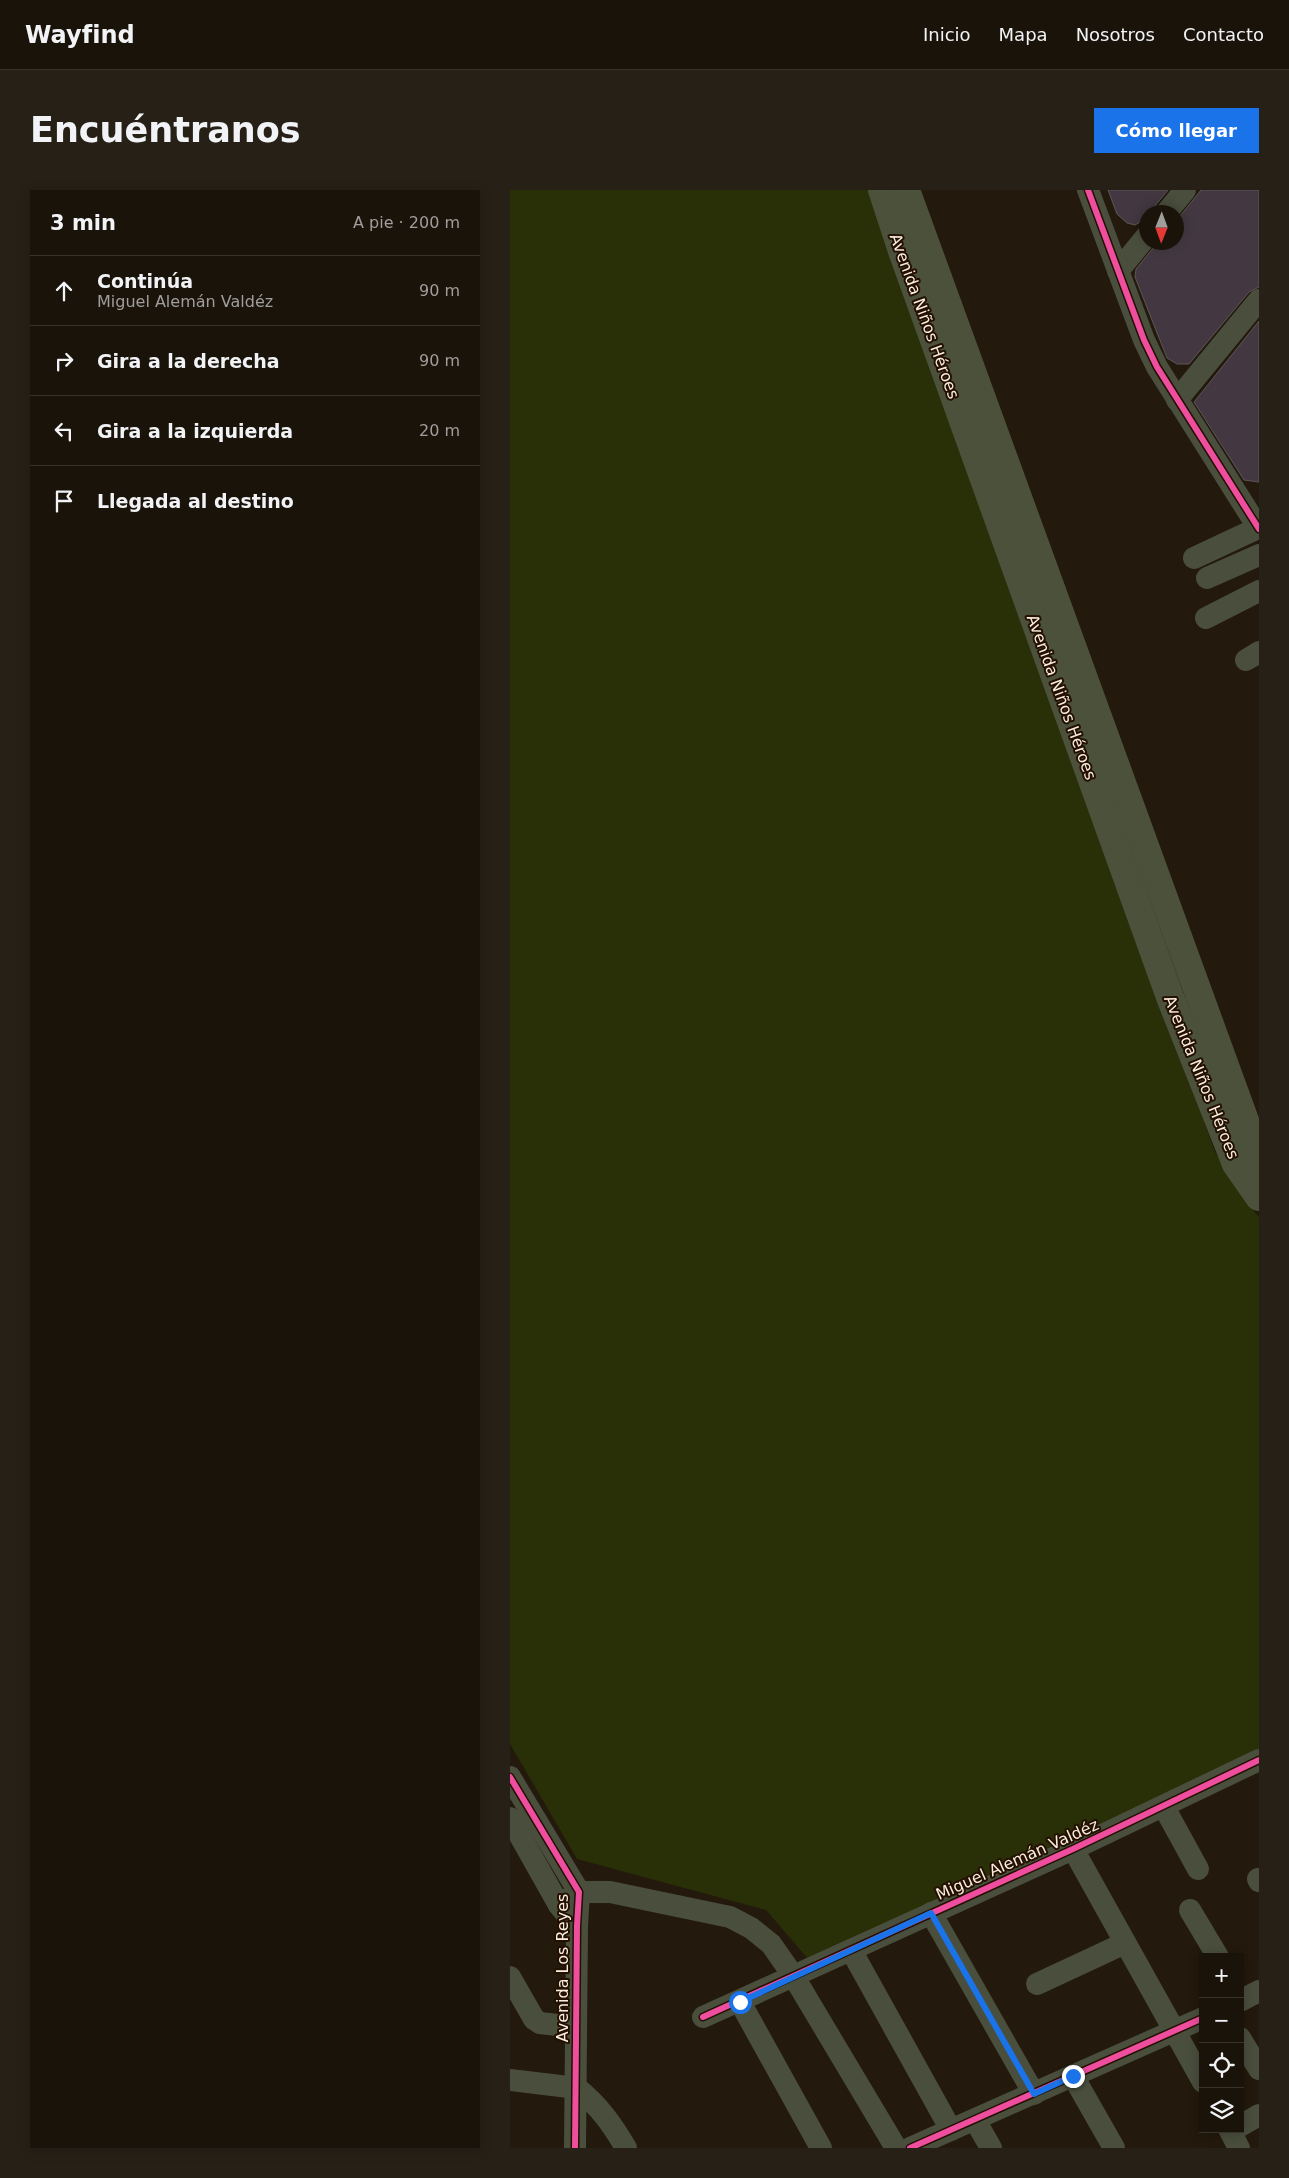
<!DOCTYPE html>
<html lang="es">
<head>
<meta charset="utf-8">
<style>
  body { margin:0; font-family:"DejaVu Sans",sans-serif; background:#272017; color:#f1f3f6 }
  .controls { position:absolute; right:15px; bottom:15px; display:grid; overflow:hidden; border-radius:0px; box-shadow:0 2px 12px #0003 }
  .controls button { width:45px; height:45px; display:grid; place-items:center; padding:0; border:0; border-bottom:1px solid #38322a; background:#1a1309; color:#f1f3f6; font:25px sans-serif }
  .compass { position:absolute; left:629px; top:15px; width:45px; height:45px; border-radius:50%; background:#1a1309; box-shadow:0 2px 12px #0003; rotate:181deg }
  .stop { position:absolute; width:15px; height:15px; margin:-11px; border:4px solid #1a73e8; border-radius:50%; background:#fff }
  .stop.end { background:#1a73e8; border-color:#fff; box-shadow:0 1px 5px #0008 }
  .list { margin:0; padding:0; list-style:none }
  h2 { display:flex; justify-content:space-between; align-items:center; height:65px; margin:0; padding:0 20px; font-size:21px }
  h2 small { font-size:16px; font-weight:400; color:#9f9e9c }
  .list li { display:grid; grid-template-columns:32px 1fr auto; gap:15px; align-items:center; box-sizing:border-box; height:70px; padding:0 20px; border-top:1px solid #38322a }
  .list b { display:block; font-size:19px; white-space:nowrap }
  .list p { margin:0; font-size:16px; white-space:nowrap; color:#9f9e9c }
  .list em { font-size:16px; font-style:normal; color:#9f9e9c }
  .icon { flex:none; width:28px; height:28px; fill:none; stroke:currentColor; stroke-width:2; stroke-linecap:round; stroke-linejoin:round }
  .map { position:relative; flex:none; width:749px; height:1958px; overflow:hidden; border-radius:0px }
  header { display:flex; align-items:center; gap:30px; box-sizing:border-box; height:70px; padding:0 25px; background:#1a1309; border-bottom:1px solid #38322a }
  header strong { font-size:24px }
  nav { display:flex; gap:28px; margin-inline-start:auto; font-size:18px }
  .intro { display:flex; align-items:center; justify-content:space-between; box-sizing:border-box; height:120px; padding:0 30px }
  h1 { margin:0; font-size:35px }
  .button { padding:12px 22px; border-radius:0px; background:#1a73e8; color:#fff; font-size:18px; font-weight:700 }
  main { display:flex; gap:30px; padding:0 30px }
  aside { flex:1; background:#1a1309; border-radius:0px; box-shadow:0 2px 12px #0003 }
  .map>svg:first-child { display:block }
</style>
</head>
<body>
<header>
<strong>Wayfind</strong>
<nav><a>Inicio</a><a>Mapa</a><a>Nosotros</a><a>Contacto</a></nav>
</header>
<div class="intro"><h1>Encuéntranos</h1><a class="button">Cómo llegar</a></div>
<main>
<aside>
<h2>3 min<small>A pie · 200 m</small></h2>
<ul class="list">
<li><svg class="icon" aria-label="ahead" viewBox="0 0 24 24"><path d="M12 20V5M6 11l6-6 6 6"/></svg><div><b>Continúa</b><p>Miguel Alemán Valdéz</p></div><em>90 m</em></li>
<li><svg class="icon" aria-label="right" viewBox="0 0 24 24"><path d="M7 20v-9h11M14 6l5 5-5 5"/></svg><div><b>Gira a la derecha</b></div><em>90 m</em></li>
<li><svg class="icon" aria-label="left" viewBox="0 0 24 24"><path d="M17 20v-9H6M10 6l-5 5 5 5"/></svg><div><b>Gira a la izquierda</b></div><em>20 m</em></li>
<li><svg class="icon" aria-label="arrive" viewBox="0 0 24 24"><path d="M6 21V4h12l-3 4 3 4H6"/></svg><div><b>Llegada al destino</b></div></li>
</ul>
</aside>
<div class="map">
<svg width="749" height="1958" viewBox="0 0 749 1958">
  <rect width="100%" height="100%" fill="#23190c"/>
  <polygon fill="#292f07" points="0,0 360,0 705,962 736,1012 749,1027 749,1560 299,1770 256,1720 67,1669 0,1554"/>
  <g fill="#433841" stroke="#5c5656">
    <polygon points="598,0 658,0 640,22 636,22 635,29 625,35 617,33 607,24"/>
    <polygon points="691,0 749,0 749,97 739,102 679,174 667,174 657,168 625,87 626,79 648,52 666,52 666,31"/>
    <polygon points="749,131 749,292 734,290 684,212"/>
  </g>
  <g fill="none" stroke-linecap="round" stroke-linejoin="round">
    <g stroke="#4a4e3d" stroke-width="22">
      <polyline points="578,0 634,150 647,177 749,339"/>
      <polyline points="657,22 675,0"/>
      <polyline points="608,81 636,47"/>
      <polyline points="667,210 749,110"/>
      <polyline points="684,368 748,338"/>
      <polyline points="697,388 749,365"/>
      <polyline points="696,428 749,401"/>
      <polyline points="736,470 749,462"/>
      <polyline points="0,1587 69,1702 67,1736 65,1958"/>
      <polyline points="654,1617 688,1679"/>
      <polyline points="0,1628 49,1715 58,1726"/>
      <polyline points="563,1659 693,1892"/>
      <polyline points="748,1689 749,1691"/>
      <polyline points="49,1715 69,1702 100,1702 220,1727 241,1738 261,1754 284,1787 386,1958"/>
      <polyline points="680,1720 708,1767"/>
      <polyline points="421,1723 524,1904"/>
      <polyline points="341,1760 441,1940"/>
      <polyline points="0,1787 24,1829 30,1833 65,1837"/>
      <polyline points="527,1794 615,1753"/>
      <polyline points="730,1811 749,1801"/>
      <polyline points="230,1812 311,1958"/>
      <polyline points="193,1827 563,1659 749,1570"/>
      <polyline points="730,1848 749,1879"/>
      <polyline points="563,1886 604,1958"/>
      <polyline points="0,1890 67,1898"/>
      <path d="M67 1898C89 1916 102 1934 116 1958"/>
      <polyline points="465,1930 481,1958"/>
      <polyline points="730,1936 749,1925"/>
      <polyline points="719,1939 729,1958"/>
      <polyline points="400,1958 693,1828"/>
    </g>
    <g stroke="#4c513b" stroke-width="28">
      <polyline points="372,0 392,61 660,807 726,974 749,1007"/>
      <polyline points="396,0 749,969"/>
    </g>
    <g stroke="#231000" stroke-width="9">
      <g id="cycleway">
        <polyline points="578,0 634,150 647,177 749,339"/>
        <polyline points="0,1587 69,1702 67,1736 65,1958"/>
        <polyline points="193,1827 563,1659 749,1570"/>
        <polyline points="400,1958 693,1828"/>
      </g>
    </g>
    <use href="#cycleway" stroke="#ef4d9e" stroke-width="6"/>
  </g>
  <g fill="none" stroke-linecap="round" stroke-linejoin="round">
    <polyline stroke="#1a73e8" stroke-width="6" points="230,1812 421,1723 524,1904 563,1886"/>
  </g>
  <g text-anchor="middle" stroke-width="4" stroke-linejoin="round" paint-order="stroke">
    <g font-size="16" fill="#faeddf" stroke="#231000">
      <text transform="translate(415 126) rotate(70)" y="6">Avenida Niños Héroes</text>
      <text transform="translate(552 507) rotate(70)" y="6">Avenida Niños Héroes</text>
      <text transform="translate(692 887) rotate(68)" y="6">Avenida Niños Héroes</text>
      <text transform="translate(507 1669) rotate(-24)" y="6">Miguel Alemán Valdéz</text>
      <text transform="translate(52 1778) rotate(-90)" y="6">Avenida Los Reyes</text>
    </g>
  </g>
</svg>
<div class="controls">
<button>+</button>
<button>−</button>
<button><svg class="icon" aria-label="locate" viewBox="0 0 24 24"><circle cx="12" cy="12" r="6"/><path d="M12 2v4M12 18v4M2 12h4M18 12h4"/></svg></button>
<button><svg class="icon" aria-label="layers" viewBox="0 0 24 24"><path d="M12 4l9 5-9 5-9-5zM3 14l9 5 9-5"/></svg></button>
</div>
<svg class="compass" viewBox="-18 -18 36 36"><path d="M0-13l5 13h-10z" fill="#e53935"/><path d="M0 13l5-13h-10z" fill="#9f9e9c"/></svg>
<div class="stop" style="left:230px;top:1812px"></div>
<div class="stop end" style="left:563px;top:1886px"></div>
</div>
</main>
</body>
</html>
